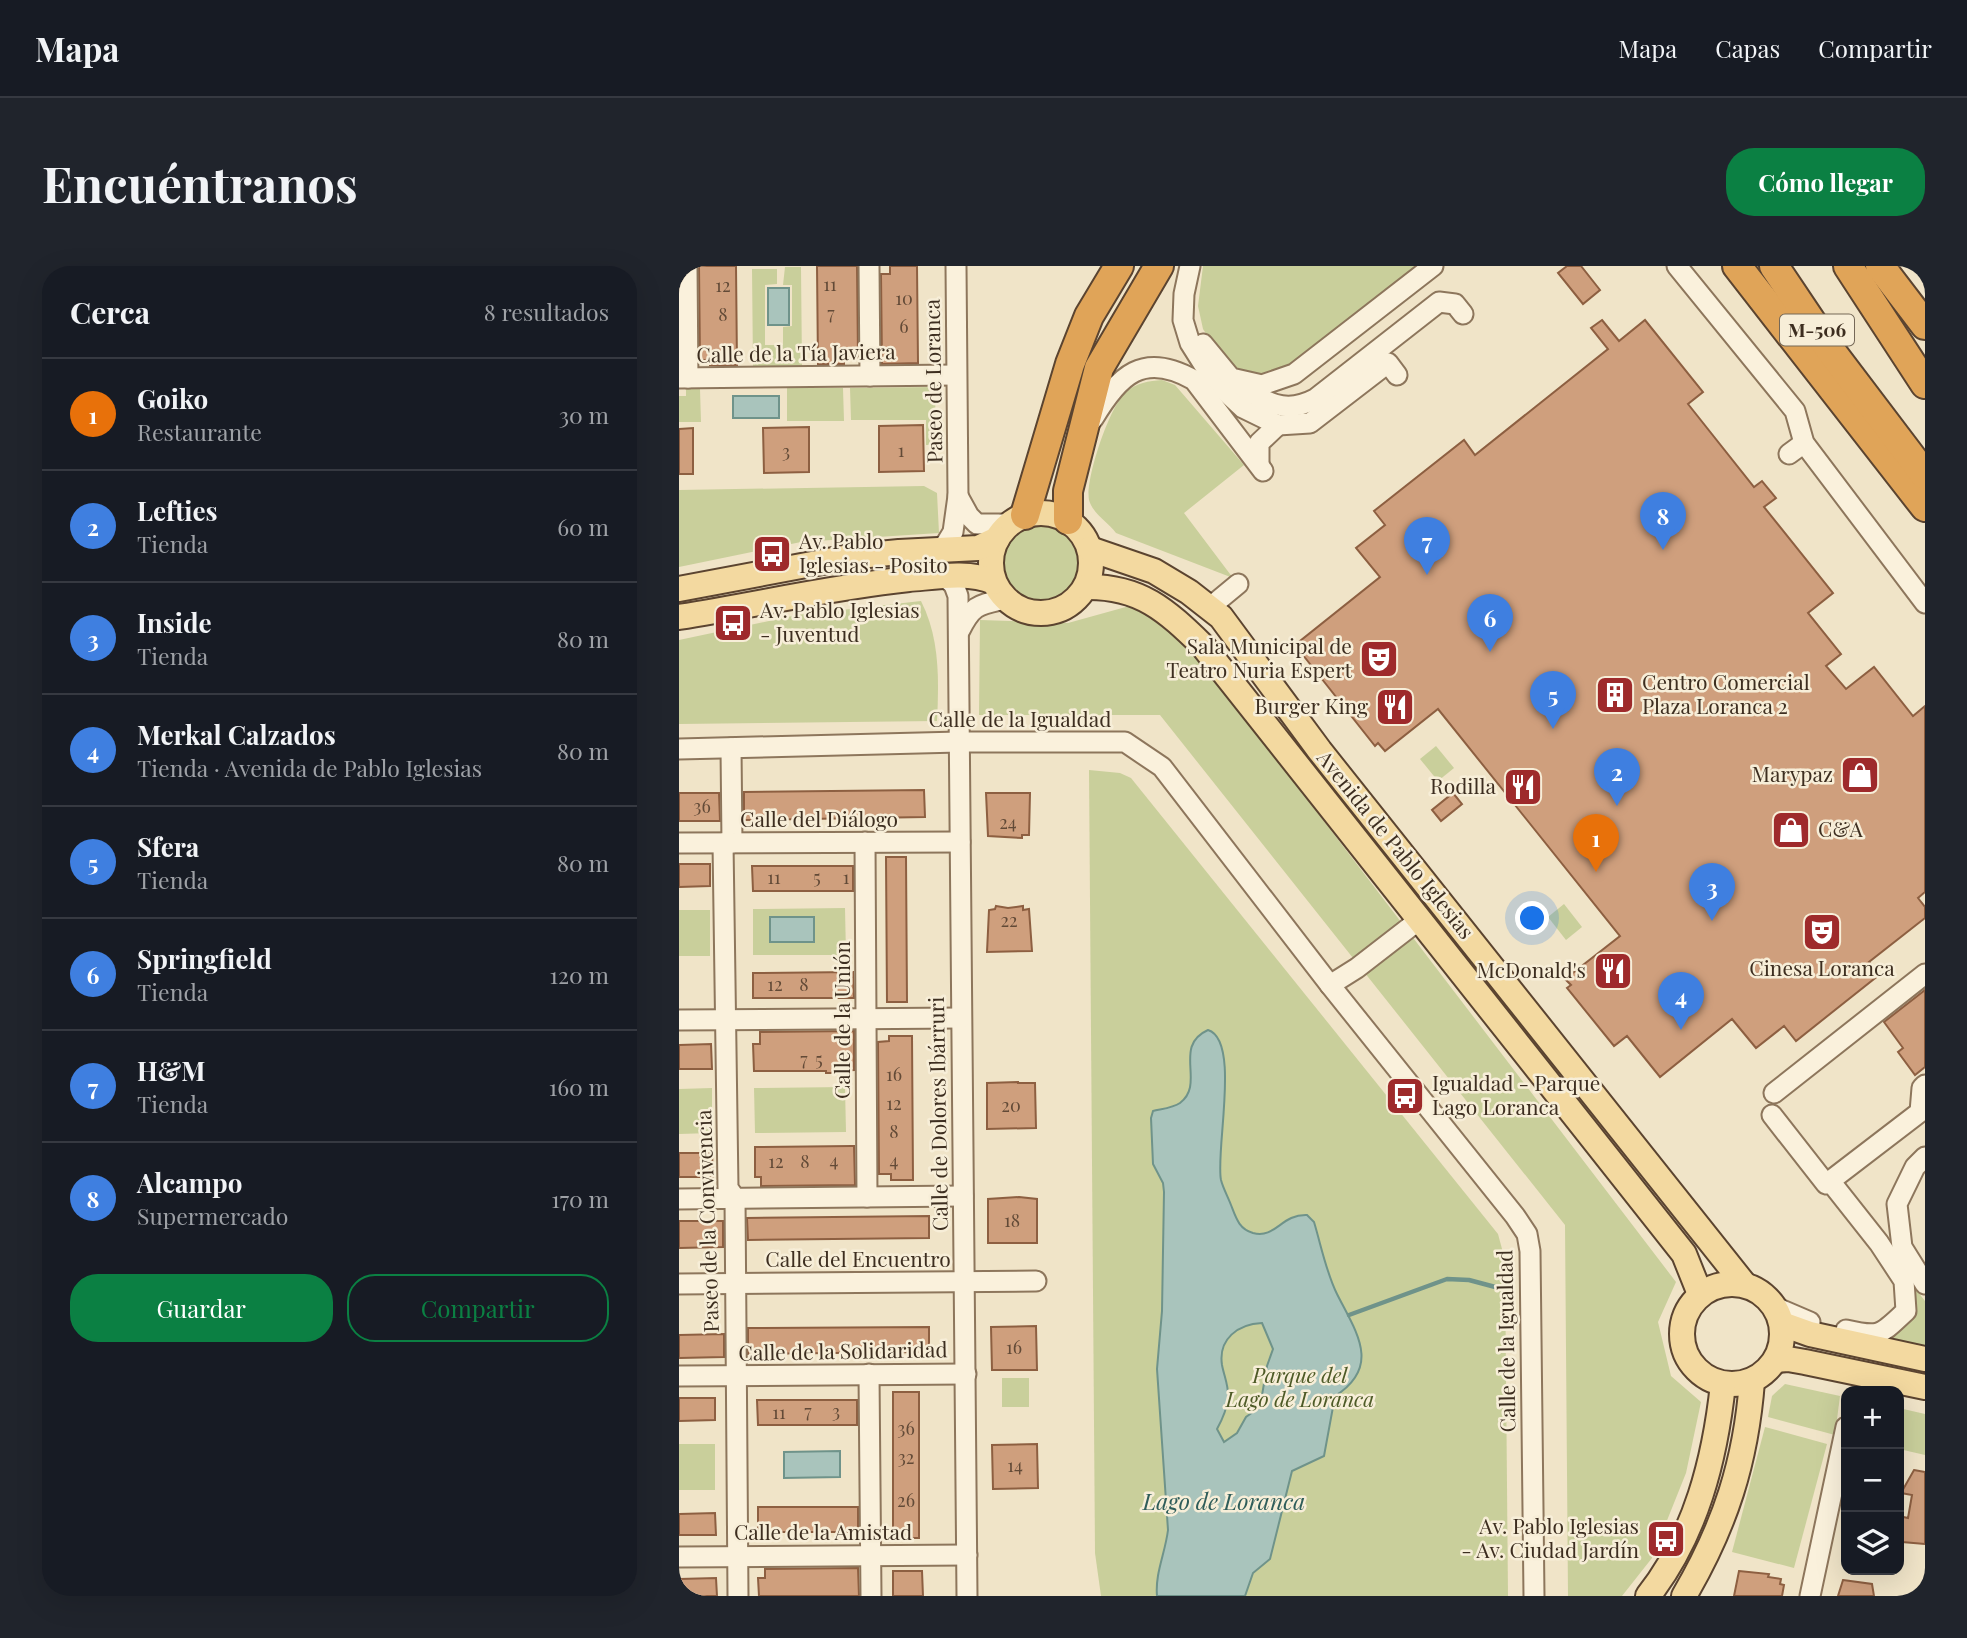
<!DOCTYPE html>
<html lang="es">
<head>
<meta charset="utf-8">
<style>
  body { margin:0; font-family:"Playfair Display",serif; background:#20242c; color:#f1f3f6 }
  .controls { position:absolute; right:21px; bottom:21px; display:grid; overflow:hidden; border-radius:14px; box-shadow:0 7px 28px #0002 }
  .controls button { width:63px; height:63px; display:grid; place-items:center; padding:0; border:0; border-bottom:2px solid #363941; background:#171b24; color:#f1f3f6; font:35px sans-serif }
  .you { position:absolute; left:854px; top:653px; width:24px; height:24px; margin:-18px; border:5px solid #fff; border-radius:50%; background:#1a73e8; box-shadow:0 0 0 10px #1a73e833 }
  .badge { display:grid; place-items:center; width:46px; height:46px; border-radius:50%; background:#0b8043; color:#fff; font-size:23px; font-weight:700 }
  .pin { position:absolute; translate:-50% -58px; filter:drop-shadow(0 2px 4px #0008) }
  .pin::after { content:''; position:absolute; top:37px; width:24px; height:21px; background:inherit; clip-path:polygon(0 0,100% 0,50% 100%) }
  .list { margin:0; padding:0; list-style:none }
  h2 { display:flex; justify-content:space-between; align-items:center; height:91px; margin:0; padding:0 28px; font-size:30px }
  h2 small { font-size:23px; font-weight:400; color:#9ea1a6 }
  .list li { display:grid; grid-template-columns:46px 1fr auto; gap:21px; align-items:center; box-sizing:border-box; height:112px; padding:0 28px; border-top:2px solid #363941 }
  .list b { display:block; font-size:26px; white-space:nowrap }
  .list p { margin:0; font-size:23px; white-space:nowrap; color:#9ea1a6 }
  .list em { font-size:23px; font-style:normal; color:#9ea1a6 }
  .actions { display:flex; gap:14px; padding:21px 28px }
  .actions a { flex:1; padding:16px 0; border:2px solid #0b8043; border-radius:28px; text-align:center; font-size:24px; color:#0b8043 }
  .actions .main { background:#0b8043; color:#fff }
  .icon { flex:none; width:38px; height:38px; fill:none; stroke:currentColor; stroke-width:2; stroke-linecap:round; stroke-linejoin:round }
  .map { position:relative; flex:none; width:1246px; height:1330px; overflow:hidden; border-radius:28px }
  header { display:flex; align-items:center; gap:42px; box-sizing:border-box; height:98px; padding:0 35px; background:#171b24; border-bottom:2px solid #363941 }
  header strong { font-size:33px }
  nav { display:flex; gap:38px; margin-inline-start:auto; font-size:24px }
  .intro { display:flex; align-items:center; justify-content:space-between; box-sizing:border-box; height:168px; padding:0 42px }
  h1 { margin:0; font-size:49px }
  .button { padding:18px 32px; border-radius:28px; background:#0b8043; color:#fff; font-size:24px; font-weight:700 }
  main { display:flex; gap:42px; padding:0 42px }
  aside { flex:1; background:#171b24; border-radius:28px; box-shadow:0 7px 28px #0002 }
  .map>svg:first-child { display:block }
</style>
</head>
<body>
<header>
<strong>Mapa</strong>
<nav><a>Mapa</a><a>Capas</a><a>Compartir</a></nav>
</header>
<div class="intro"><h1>Encuéntranos</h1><a class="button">Cómo llegar</a></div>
<main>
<aside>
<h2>Cerca<small>8 resultados</small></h2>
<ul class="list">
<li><span class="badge" style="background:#e8710a">1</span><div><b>Goiko</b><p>Restaurante</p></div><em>30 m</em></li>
<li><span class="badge" style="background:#3f7fe0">2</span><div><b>Lefties</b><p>Tienda</p></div><em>60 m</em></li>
<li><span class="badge" style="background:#3f7fe0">3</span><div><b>Inside</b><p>Tienda</p></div><em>80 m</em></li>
<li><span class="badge" style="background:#3f7fe0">4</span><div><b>Merkal Calzados</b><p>Tienda · Avenida de Pablo Iglesias</p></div><em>80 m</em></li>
<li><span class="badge" style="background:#3f7fe0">5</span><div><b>Sfera</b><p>Tienda</p></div><em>80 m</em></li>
<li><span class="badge" style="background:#3f7fe0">6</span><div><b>Springfield</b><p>Tienda</p></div><em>120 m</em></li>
<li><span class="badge" style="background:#3f7fe0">7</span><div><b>H&amp;M</b><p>Tienda</p></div><em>160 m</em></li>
<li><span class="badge" style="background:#3f7fe0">8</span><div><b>Alcampo</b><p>Supermercado</p></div><em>170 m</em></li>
</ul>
<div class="actions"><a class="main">Guardar</a><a>Compartir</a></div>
</aside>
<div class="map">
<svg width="1246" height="1330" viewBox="0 0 1246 1330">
  <rect width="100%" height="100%" fill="#f0e4c8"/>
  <g fill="#c9cf9b">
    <polygon points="524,0 740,0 609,102 581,109 566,108 552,100 535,80 524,63 519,40"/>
    <polygon points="106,1 122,1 123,102 74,102 73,3 98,3 98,18 86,19 86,79 104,79 104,61 113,60 113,19 104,19"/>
    <path d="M483 114 496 119 565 199 505 247 554 312 437 267C429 256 414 248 410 234 406 213 431 139 447 126 457 117 470 115 483 114Z"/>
    <polygon points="256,121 257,179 247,179 247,154 172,154 171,122"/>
    <polygon points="108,122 164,122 165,155 108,155"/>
    <polygon points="7,123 21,123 22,156 0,156 0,130 7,130"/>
    <polygon points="245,220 258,227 260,267 122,276 0,301 0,224"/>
    <circle cx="362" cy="298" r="38"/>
    <path d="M242 335C261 372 260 415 258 455L0 458V374L118 349Z"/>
    <polygon points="454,339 515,385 997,1016 979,1056 992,1110 1022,1136 1007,1207 973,1292 943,1330 889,1330 886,959 481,449 300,449 301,354 389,357"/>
    <polygon points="757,480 775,502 759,515 741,493"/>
    <polygon points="410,504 441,507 452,512 819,968 826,994 829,1330 422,1330 416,1287"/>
    <polygon points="885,638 903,661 887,674 869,651"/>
    <polygon points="166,642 167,689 74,689 74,643"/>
    <rect x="0" y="644" width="31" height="46"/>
    <polygon points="166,821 167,866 76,867 75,822"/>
    <polygon points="33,822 33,867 0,868 0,823"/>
    <path d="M1232 1017 1246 1035V1083L1202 1074C1231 1068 1227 1042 1232 1017Z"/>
    <rect x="323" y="1112" width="27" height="29"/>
    <polygon points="1106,1118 1161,1130 1156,1169 1089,1151 1093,1130"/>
    <polygon points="1220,1142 1246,1148 1246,1189 1220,1183"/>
    <polygon points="1086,1161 1148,1178 1115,1302 1053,1286"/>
    <rect x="0" y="1178" width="36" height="46"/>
  </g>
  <g fill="#a9c4bc" stroke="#6f938a" stroke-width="2" fill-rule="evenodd">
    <rect x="89" y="22" width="21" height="37"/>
    <rect x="54" y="130" width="46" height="22"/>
    <rect x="91" y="651" width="44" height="25"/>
    <path d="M529 764C562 774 536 885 542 914 544 922 549 931 552 939 557 952 560 963 574 967 597 973 602 948 628 949L635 956C642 979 647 1006 658 1028 677 1066 703 1100 656 1130L645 1190 613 1205 591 1293 574 1307 566 1330H478C476 1307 486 1288 489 1264L478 1103 483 1045 485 926 484 917 474 898 472 852 474 845C482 843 494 842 501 837 527 818 493 780 529 764ZM583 1057 594 1083 588 1100 581 1141 567 1151 558 1167 545 1176 538 1163C543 1154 548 1142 549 1132 550 1120 545 1110 543 1099 539 1073 559 1058 583 1057Z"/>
    <polygon points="161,1185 161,1211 105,1212 105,1186"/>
  </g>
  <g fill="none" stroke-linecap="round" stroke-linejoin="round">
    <polyline stroke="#6f938a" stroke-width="4.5" points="670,1049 768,1013 790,1014 820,1022"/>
  </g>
  <g fill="#cf9f7d" stroke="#8d5f41" stroke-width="2">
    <polygon points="20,0 57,0 58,99 31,99 31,94 21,94"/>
    <polygon points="138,0 178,0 179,92 165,92 165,98 139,98"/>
    <polygon points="211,0 238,0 239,97 203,98 202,8 211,8"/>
    <polygon points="888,0 902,0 921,24 904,38 879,7"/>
    <polygon points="923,54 940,75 966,54 1024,126 1009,138 1075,221 1083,215 1097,232 1085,241 1154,327 1129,347 1162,388 1147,400 1167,423 1195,401 1234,450 1246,440 1246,626 1239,632 1246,641 1246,652 1190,696 1200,709 1117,775 1105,760 1077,782 1053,753 981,811 948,770 935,780 888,722 892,719 886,713 941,670 759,443 706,485 699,477 696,480 616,379 701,311 677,282 706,259 695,245 785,174 796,189 929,83 912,62"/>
    <polygon points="244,159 245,205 200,206 200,160"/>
    <polygon points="130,161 130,206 85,207 84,162"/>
    <polygon points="14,162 14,208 0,208 0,163"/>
    <polygon points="245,524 246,551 65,554 65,526"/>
    <polygon points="0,527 40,527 41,555 0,555"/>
    <polygon points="307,527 351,527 350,569 343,569 343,572 309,570"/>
    <polygon points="774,527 783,538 762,555 753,544"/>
    <polygon points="207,591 227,591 228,736 208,736"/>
    <polygon points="0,598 31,598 31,620 0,621"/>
    <polygon points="73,600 174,600 174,625 74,625"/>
    <polygon points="317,640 329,642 344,640 344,644 350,643 353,685 308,686 310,644 316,643"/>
    <polygon points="174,706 175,732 74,732 74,707"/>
    <polygon points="1246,724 1246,801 1236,809 1219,786 1224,782 1205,756"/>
    <polygon points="175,765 175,804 161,805 161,807 147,807 147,805 75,805 74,778 81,778 81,766"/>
    <polygon points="210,770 233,770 234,914 212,914 212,908 200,908 199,776 210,775"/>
    <polygon points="32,778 33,803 0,803 0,779"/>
    <polygon points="339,816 339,817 356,817 357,862 308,863 308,817"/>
    <polygon points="173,880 175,880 176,919 82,920 82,911 76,911 76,881"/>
    <polygon points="0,887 33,887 34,911 0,911"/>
    <polygon points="340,931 358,933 358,977 309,977 309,933"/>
    <polygon points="250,950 250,972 69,974 68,952"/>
    <polygon points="0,955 44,955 44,981 0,982"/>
    <polygon points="357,1060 358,1104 313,1104 312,1061"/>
    <polygon points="250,1061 250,1086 69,1088 69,1062"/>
    <polygon points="45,1068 45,1091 0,1092 0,1069"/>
    <rect x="214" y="1126" width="26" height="146"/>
    <polygon points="0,1132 36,1132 36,1154 0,1155"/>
    <polygon points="78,1134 178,1134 178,1159 79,1159"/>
    <polygon points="358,1178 359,1222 314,1223 313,1179"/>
    <polygon points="1235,1204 1246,1206 1246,1278 1223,1276 1220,1273 1220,1250 1229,1252 1233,1229 1222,1227"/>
    <rect x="79" y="1241" width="100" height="25"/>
    <polygon points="36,1247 37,1269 0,1269 0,1248"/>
    <polygon points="179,1302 180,1330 80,1330 79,1312 86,1312 86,1303"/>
    <polygon points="214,1305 243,1305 244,1330 214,1330"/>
    <polygon points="1060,1305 1090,1308 1089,1311 1102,1313 1101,1318 1105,1319 1103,1330 1055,1330"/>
    <polygon points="37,1312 38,1330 0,1330 0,1313"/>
    <polygon points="1164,1314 1193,1318 1195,1330 1159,1330"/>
  </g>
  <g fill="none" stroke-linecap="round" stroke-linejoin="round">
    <g stroke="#8d765c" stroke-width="23">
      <g id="minor">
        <polyline points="8,0 9,112"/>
        <polyline points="190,0 191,110"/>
        <polyline points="511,0 505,28 504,54 511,77 535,115 564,142 599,159 631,157 709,97 718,109"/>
        <polyline points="998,0 1116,145 1125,177 1246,337"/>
        <polyline points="524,78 552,112 583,119 615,108 754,0"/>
        <polyline points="0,112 277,109"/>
        <path d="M560 118C585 136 606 149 636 133L760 36 776 38 784 48"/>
        <path d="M414 153C440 109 464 85 515 114L584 205"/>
        <polyline points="1110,188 1125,177"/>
        <polyline points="580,198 580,177 599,159"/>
        <polyline points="279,230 290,250 298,258 330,258"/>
        <polyline points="263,284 274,266 279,230 277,0"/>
        <polyline points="266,311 275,319 279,330 288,1330"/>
        <polyline points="530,342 559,318"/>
        <path d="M281 364C294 338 300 339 326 333"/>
        <polyline points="52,482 53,577"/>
        <polyline points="0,483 280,476 446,476 483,501 651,719 836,950 848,968 851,985 855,1330"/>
        <polyline points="186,576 188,931"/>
        <polyline points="0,577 281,576"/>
        <polyline points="44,577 49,922 56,932 59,1330"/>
        <polyline points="651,719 678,702 740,654"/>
        <polyline points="0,754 282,752"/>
        <polyline points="1095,827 1246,708"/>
        <path d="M1093 849 1147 918 1151 915 1200 977 1225 1015 1227 1045C1201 1069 1202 1072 1167 1064"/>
        <polyline points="1246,891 1236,901 1218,938 1223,981 1246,1018"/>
        <polyline points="1151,915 1241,846 1243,822 1246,819"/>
        <polyline points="0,933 284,930"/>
        <polyline points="0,1018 357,1015"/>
        <polyline points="1096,1041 1131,1056"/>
        <polyline points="190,1108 192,1330"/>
        <polyline points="0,1110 287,1108"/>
        <polyline points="0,1291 288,1289"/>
        <polyline points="1131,1330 1167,1161"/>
      </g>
    </g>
    <g stroke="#5b4430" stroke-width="28">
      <g id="major">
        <circle cx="362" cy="297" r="50"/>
        <polyline points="411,283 475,305 510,326 542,351 641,485 1065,1018"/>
        <path d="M407 321C461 320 487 344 524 380L1005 988 1021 1028"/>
        <polyline points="0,323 170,291 220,286 299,282 318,273"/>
        <path d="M0 351C77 339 152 321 230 313 257 311 289 305 315 316"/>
        <circle cx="1053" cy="1068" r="50"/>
        <polyline points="1103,1058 1131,1068 1246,1093"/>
        <polyline points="1097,1094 1109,1093 1126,1096 1246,1121"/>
        <path d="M969 1330C1017 1269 1036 1193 1044 1118"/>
        <path d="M1005 1330C1046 1260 1067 1196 1073 1115"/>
      </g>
    </g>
    <g stroke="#5b4430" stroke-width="32">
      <g id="highway">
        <polyline points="1058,0 1246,241"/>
        <polyline points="1095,0 1152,85 1246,209"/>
        <polyline points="1169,0 1246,118"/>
        <polyline points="1201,0 1246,59"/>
        <polyline points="346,249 391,98 410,50 440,0"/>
        <polyline points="389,254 389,225 420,102 480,0"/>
      </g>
    </g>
    <use href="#minor" stroke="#faf1dc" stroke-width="19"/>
    <use href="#major" stroke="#f3d9a0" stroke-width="24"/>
    <use href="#highway" stroke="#e0a458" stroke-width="28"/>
  </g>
  <defs>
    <g id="bus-square" transform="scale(2.0125)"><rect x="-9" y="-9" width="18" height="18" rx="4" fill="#9e2a2b" stroke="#f7eed8"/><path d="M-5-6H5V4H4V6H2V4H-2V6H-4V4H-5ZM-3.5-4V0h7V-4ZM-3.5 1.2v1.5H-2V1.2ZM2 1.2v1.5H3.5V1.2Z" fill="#fff"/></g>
    <g id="theatre-square" transform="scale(2.0125)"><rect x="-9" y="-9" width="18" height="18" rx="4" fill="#9e2a2b" stroke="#f7eed8"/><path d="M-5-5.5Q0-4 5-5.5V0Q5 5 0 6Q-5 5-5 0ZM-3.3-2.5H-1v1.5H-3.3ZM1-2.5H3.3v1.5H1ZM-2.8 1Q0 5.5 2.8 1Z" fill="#fff"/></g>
    <g id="building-square" transform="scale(2.0125)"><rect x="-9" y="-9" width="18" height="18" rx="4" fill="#9e2a2b" stroke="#f7eed8"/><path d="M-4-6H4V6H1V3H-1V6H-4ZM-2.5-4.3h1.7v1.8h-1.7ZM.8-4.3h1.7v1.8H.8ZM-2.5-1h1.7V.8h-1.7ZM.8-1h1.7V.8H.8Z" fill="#fff"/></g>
    <g id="restaurant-square" transform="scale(2.0125)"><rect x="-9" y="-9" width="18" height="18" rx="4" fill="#9e2a2b" stroke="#f7eed8"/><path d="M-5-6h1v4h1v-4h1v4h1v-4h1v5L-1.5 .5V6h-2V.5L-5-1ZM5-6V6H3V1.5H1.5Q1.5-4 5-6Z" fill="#fff"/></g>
    <g id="shop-square" transform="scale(2.0125)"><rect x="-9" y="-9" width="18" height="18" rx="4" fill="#9e2a2b" stroke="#f7eed8"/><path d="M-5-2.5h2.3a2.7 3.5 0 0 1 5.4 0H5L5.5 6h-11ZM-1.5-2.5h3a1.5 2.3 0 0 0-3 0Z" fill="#fff"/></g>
  </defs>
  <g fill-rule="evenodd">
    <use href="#bus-square" x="93" y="288"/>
    <use href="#bus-square" x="54" y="357"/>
    <use href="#theatre-square" x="700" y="393"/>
    <use href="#building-square" x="936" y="429"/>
    <use href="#restaurant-square" x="716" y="441"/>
    <use href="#shop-square" x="1181" y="509"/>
    <use href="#restaurant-square" x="844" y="521"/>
    <use href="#shop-square" x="1112" y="564"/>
    <use href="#theatre-square" x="1143" y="666"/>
    <use href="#restaurant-square" x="934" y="705"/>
    <use href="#bus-square" x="726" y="830"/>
    <use href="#bus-square" x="987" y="1273"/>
  </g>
  <g text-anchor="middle" stroke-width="5" stroke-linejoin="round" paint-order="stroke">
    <g font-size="18" fill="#624a37">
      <text x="151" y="25">11</text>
      <text x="44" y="26">12</text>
      <text x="225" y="39">10</text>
      <text x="152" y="54">7</text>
      <text x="44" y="55">8</text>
      <text x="225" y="67">6</text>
      <text x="222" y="191">1</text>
      <text x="107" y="192">3</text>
      <text x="23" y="547">36</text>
      <text x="329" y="563">24</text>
      <text x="95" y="618">11</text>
      <text x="138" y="618">5</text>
      <text x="167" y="618">1</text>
      <text x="330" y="661">22</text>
      <text x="96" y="725">12</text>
      <text x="125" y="725">8</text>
      <text x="125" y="800">7</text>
      <text x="140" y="800">5</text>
      <text x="215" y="815">16</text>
      <text x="215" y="844">12</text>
      <text x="332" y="846">20</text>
      <text x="215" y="872">8</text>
      <text x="155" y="901">4</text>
      <text x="215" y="901">4</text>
      <text x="97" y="902">12</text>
      <text x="126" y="902">8</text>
      <text x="333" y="961">18</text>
      <text x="335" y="1088">16</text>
      <text x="129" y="1152">7</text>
      <text x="157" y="1152">3</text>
      <text x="100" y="1153">11</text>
      <text x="227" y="1169">36</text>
      <text x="227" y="1198">32</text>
      <text x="336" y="1206">14</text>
      <text x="227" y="1241">26</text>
    </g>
    <rect fill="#f7eed8" stroke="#756857" stroke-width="2" x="1101" y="48.5" width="74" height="31" rx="5"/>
    <g font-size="19" font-weight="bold" fill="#3d2e20">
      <text x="1138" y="71">M-506</text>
    </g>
    <g font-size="21" fill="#3d2e20" stroke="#f7eed8">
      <text transform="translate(117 88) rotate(-1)" y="7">Calle de la Tía Javiera</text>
      <text transform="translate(255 115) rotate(-91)" y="7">Paseo de Loranca</text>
      <text x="341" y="461">Calle de la Igualdad</text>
      <text x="140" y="561">Calle del Diálogo</text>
      <text transform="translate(716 579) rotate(51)" y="7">Avenida de Pablo Iglesias</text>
      <text transform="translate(164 754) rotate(-90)" y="7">Calle de la Unión</text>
      <text transform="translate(260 848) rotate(-91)" y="7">Calle de Dolores Ibárruri</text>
      <text transform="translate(29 955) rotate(-92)" y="7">Paseo de la Convivencia</text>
      <text x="179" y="1001">Calle del Encuentro</text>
      <text transform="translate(828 1075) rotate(-91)" y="7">Calle de la Igualdad</text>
      <text transform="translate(164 1086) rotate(-1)" y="7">Calle de la Solidaridad</text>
      <text x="144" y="1274">Calle de la Amistad</text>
    </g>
    <g font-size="21" fill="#3d2e20" stroke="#f7eed8" text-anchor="end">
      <text x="120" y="283" text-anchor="start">Av. Pablo<tspan x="120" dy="24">Iglesias - Posito</tspan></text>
      <text x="81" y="352" text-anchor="start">Av. Pablo Iglesias<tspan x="81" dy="24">- Juventud</tspan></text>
      <text x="673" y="388">Sala Municipal de<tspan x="673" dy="24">Teatro Nuria Espert</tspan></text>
      <text x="963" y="424" text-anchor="start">Centro Comercial<tspan x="963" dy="24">Plaza Loranca 2</tspan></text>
      <text x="689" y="448">Burger King</text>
      <text x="1154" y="516">Marypaz</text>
      <text x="817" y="528">Rodilla</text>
      <text x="1139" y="571" text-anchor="start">C&amp;A</text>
      <text x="1143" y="710" text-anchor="middle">Cinesa Loranca</text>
      <text x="907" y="712">McDonald's</text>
      <text x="753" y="825" text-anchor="start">Igualdad - Parque<tspan x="753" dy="24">Lago Loranca</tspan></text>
      <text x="960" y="1268">Av. Pablo Iglesias<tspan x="960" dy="24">- Av. Ciudad Jardín</tspan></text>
    </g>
    <g font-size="21" font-style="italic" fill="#4d5a26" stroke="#f7eed8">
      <text x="621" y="1117">Parque del<tspan x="621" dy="24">Lago de Loranca</tspan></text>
    </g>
    <g font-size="23" font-style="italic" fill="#2f5d5a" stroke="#f7eed8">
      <text x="545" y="1244">Lago de Loranca</text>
    </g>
  </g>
</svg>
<div class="controls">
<button>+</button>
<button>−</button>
<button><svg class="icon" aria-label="layers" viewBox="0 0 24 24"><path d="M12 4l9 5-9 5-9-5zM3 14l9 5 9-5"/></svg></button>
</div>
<div class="you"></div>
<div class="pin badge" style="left:917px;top:606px;background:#e8710a">1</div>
<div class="pin badge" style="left:938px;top:540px;background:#3f7fe0">2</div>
<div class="pin badge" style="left:1033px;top:655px;background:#3f7fe0">3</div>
<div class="pin badge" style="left:1002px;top:764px;background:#3f7fe0">4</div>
<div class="pin badge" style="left:874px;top:463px;background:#3f7fe0">5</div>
<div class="pin badge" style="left:811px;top:386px;background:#3f7fe0">6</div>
<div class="pin badge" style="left:748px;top:309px;background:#3f7fe0">7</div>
<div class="pin badge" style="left:984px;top:284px;background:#3f7fe0">8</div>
</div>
</main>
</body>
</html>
